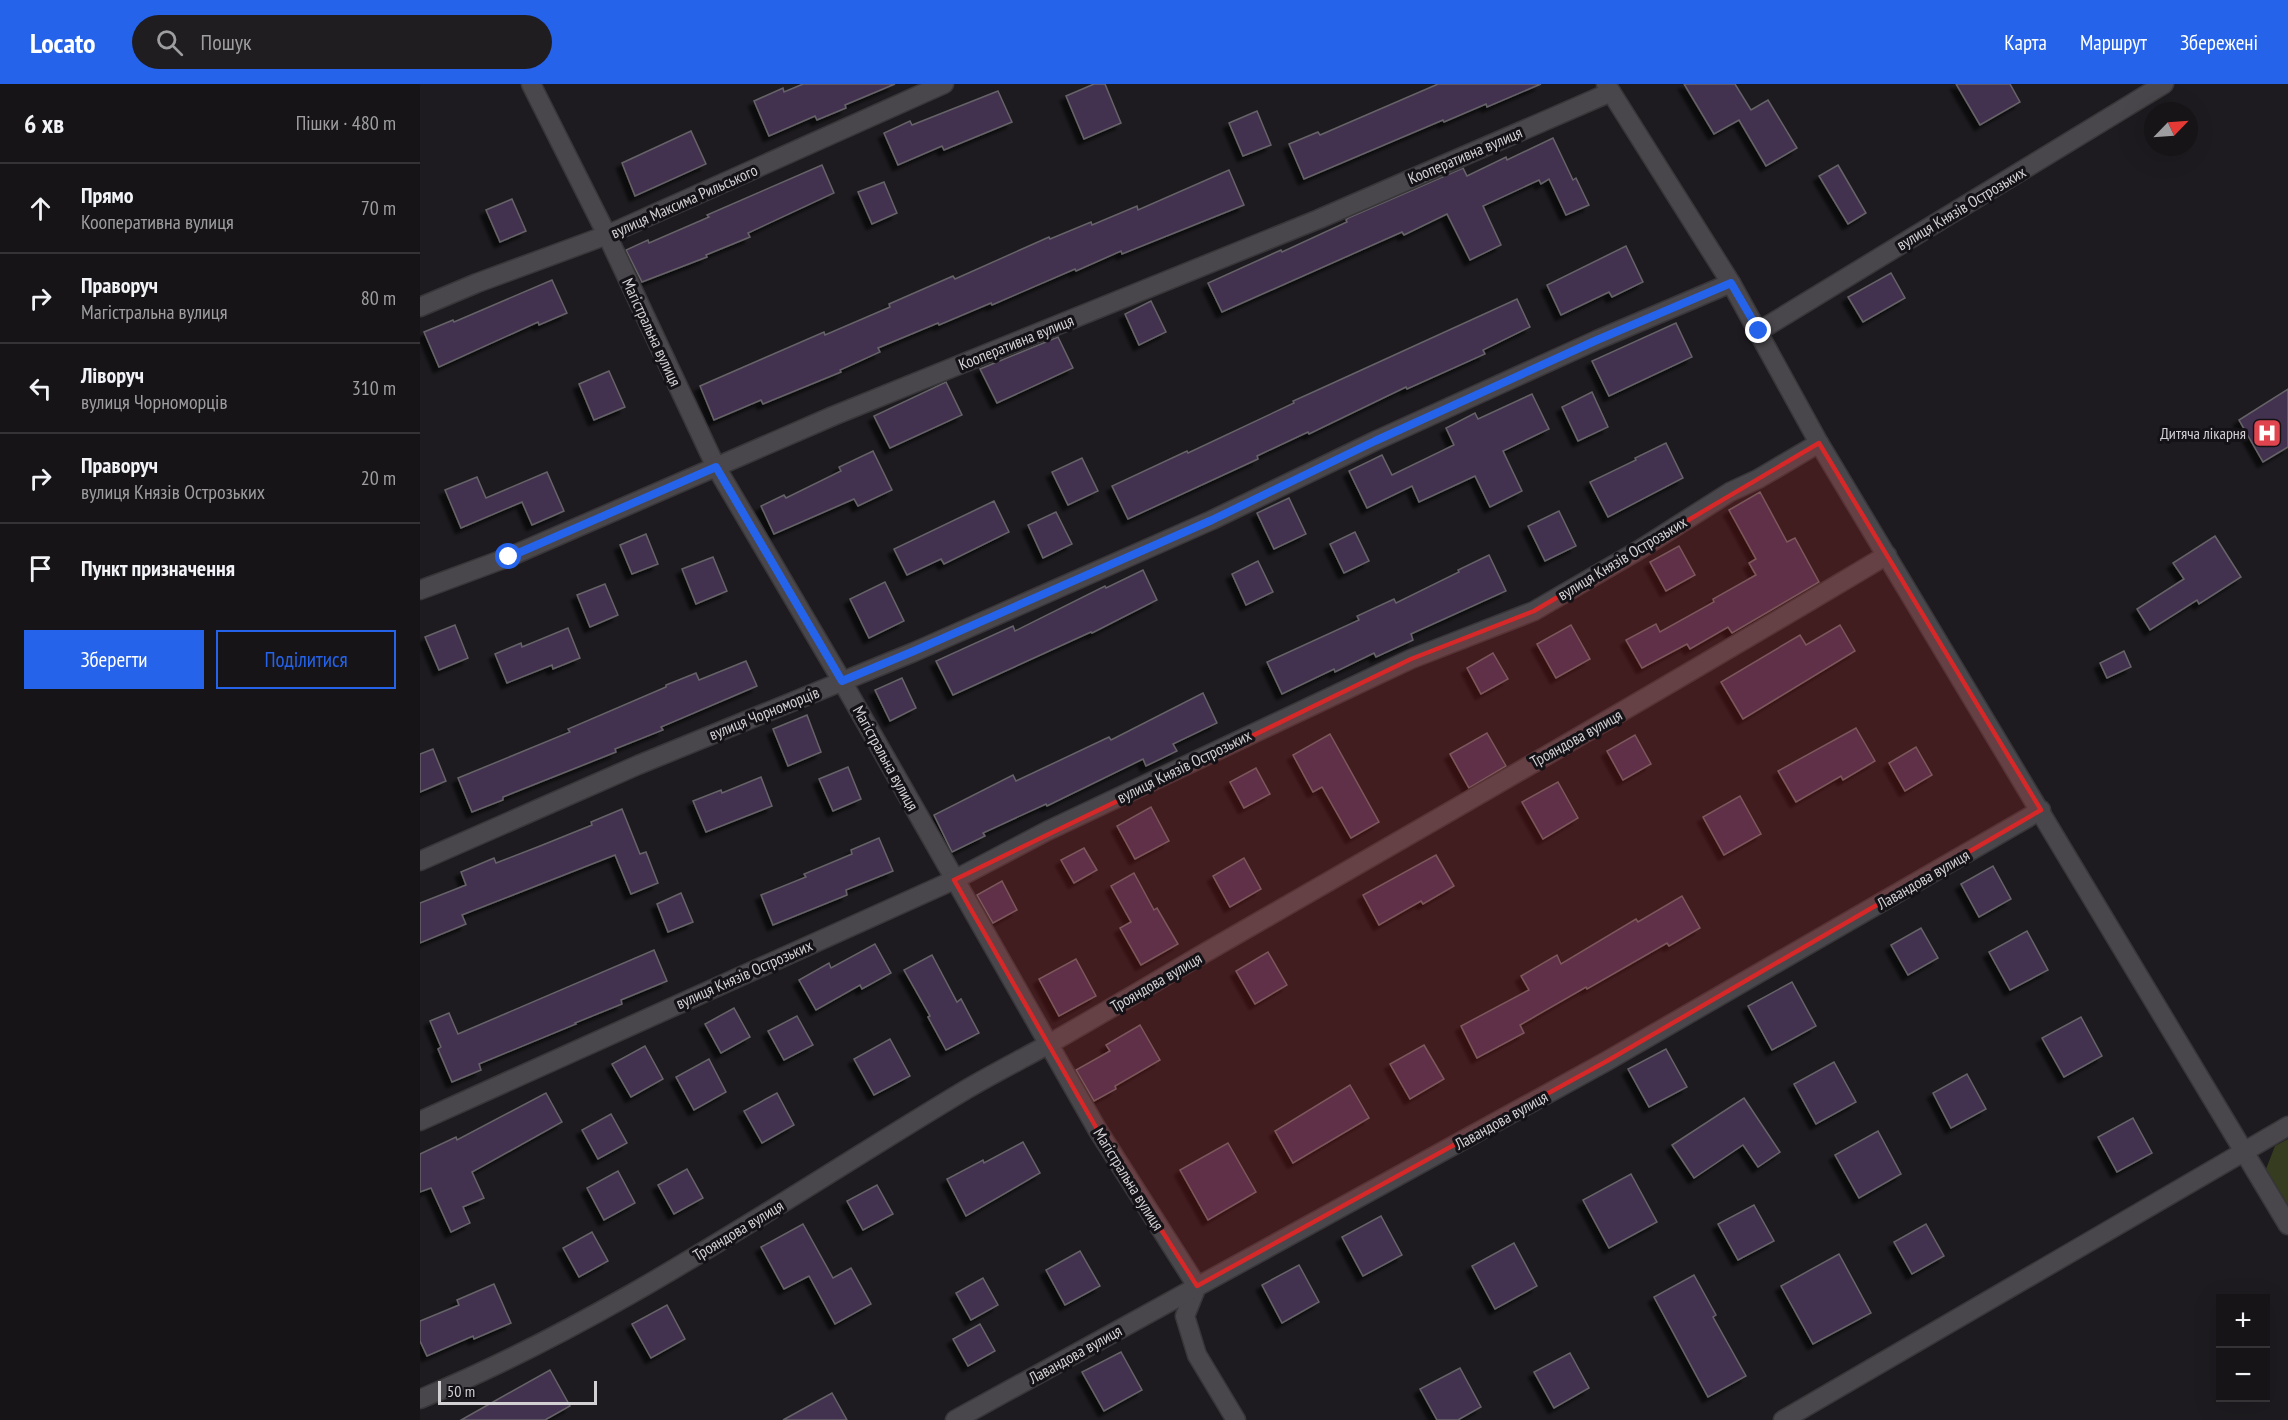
<!DOCTYPE html>
<html lang="uk">
<head>
<meta charset="utf-8">
<style>
  body { margin:0; font-family:"PT Sans Narrow",sans-serif; background:#1f1d20; color:#f1f3f6 }
  .controls { position:absolute; right:18px; bottom:18px; display:grid; overflow:hidden; border-radius:0px; box-shadow:0 6px 24px #0002 }
  .controls button { width:54px; height:54px; display:grid; place-items:center; padding:0; border:0; border-bottom:2px solid #353336; background:#161417; color:#f1f3f6; font:30px sans-serif }
  .compass { position:absolute; left:1724px; top:18px; width:54px; height:54px; border-radius:50%; background:#161417; box-shadow:0 6px 24px #0002; rotate:65deg }
  .scale { position:absolute; left:18px; bottom:15px; width:159px; box-sizing:border-box; padding-left:6px; border:3px solid #d2d0d3; border-top:0; font-size:16px; line-height:21px; white-space:nowrap; color:#d2d0d3; -webkit-text-stroke:4px #141216; paint-order:stroke }
  .stop { position:absolute; width:18px; height:18px; margin:-14px; border:4px solid #2563eb; border-radius:50%; background:#fff }
  .stop.end { background:#2563eb; border-color:#fff; box-shadow:0 2px 6px #0008 }
  .list { margin:0; padding:0; list-style:none }
  h2 { display:flex; justify-content:space-between; align-items:center; height:78px; margin:0; padding:0 24px; font-size:26px }
  h2 small { font-size:20px; font-weight:400; color:#9e9ea1 }
  .list li { display:grid; grid-template-columns:39px 1fr auto; gap:18px; align-items:center; box-sizing:border-box; height:90px; padding:0 24px; border-top:2px solid #353336 }
  .list b { display:block; font-size:22px; white-space:nowrap }
  .list p { margin:0; font-size:20px; white-space:nowrap; color:#9e9ea1 }
  .list em { font-size:20px; font-style:normal; color:#9e9ea1 }
  .actions { display:flex; gap:12px; padding:18px 24px }
  .actions a { flex:1; padding:14px 0; border:2px solid #2563eb; border-radius:0px; text-align:center; font-size:21px; color:#2563eb }
  .actions .main { background:#2563eb; color:#fff }
  .icon { flex:none; width:33px; height:33px; fill:none; stroke:currentColor; stroke-width:2; stroke-linecap:round; stroke-linejoin:round }
  .map { position:relative; flex:none; width:1868px; height:1336px; overflow:hidden }
  header { display:flex; align-items:center; gap:36px; box-sizing:border-box; height:84px; padding:0 30px; background:#2563eb; color:#fff }
  header strong { font-size:28px }
  nav { display:flex; gap:33px; margin-inline-start:auto; font-size:21px }
  .search { width:420px; height:54px; background:#1f1d20; display:flex; align-items:center; gap:15px; box-sizing:border-box; padding:0 21px; border-radius:33px; color:#9e9ea1; font-size:22px }
  main { display:flex }
  aside { flex:1; background:#161417 }
  .map>svg:first-child { display:block }
</style>
</head>
<body>
<header>
<strong>Locato</strong>
<div class="search"><svg class="icon" aria-label="search" viewBox="0 0 24 24"><circle cx="10" cy="10" r="6"/><path d="M15 15l6 6"/></svg>Пошук</div>
<nav><a>Карта</a><a>Маршрут</a><a>Збережені</a></nav>
</header>
<main>
<aside>
<h2>6 хв<small>Пішки · 480 m</small></h2>
<ul class="list">
<li><svg class="icon" aria-label="ahead" viewBox="0 0 24 24"><path d="M12 20V5M6 11l6-6 6 6"/></svg><div><b>Прямо</b><p>Кооперативна вулиця</p></div><em>70 m</em></li>
<li><svg class="icon" aria-label="right" viewBox="0 0 24 24"><path d="M7 20v-9h11M14 6l5 5-5 5"/></svg><div><b>Праворуч</b><p>Магістральна вулиця</p></div><em>80 m</em></li>
<li><svg class="icon" aria-label="left" viewBox="0 0 24 24"><path d="M17 20v-9H6M10 6l-5 5 5 5"/></svg><div><b>Ліворуч</b><p>вулиця Чорноморців</p></div><em>310 m</em></li>
<li><svg class="icon" aria-label="right" viewBox="0 0 24 24"><path d="M7 20v-9h11M14 6l5 5-5 5"/></svg><div><b>Праворуч</b><p>вулиця Князів Острозьких</p></div><em>20 m</em></li>
<li><svg class="icon" aria-label="arrive" viewBox="0 0 24 24"><path d="M6 21V4h12l-3 4 3 4H6"/></svg><div><b>Пункт призначення</b></div></li>
</ul>
<div class="actions"><a class="main">Зберегти</a><a>Поділитися</a></div>
</aside>
<div class="map">
<svg width="1868" height="1336" viewBox="0 0 1868 1336">
  <defs>
    <filter id="shadow"><feDropShadow dx="-5.5" dy="5.5" stdDeviation="1.5" flood-color="#0009"/></filter>
  </defs>
  <rect width="100%" height="100%" fill="#1d1b1f"/>
  <polygon fill="#353c20" points="1868,1055 1868,1121 1846,1085 1855,1062"/>
  <g fill="#433350" stroke="#666468" stroke-width="1.5" filter="url(#shadow)">
    <polygon points="383,0 475,0 425,21 426,24 397,36 395,32 349,52 334,17 363,4 364,8"/>
    <polygon points="674,0 685,0 701,39 664,55 646,12"/>
    <polygon points="1018,0 1121,0 1067,23 1066,20 1024,38 1023,36 884,95 869,60 898,48 900,51"/>
    <polygon points="1264,0 1315,0 1331,26 1348,16 1377,64 1346,82 1319,36 1294,50"/>
    <polygon points="1536,0 1590,0 1600,18 1560,41"/>
    <polygon points="578,7 592,38 524,66 522,62 478,81 464,49 490,37 492,41"/>
    <polygon points="837,27 851,61 823,72 809,39"/>
    <polygon points="271,47 286,80 215,112 202,79"/>
    <polygon points="1133,54 1153,96 1156,94 1169,121 1146,131 1129,95 1121,100 1119,96 1063,122 1081,161 1050,176 1027,130 984,151 982,148 802,228 788,199 861,166 862,168 927,138 926,136 928,134 1043,84 1047,92 1086,73 1087,76"/>
    <polygon points="402,81 414,109 328,149 330,153 286,171 287,173 222,198 206,166 228,156 229,159 289,133 287,131"/>
    <polygon points="1418,81 1446,129 1428,140 1399,92"/>
    <polygon points="809,86 824,121 702,170 701,167 656,187 655,185 572,221 571,219 519,241 518,239 458,264 460,268 420,286 421,288 343,320 341,316 294,336 280,302 404,248 405,251 470,223 469,220 533,192 535,195 629,153 630,155 671,138 672,141 717,122 718,126"/>
    <polygon points="464,98 477,129 452,140 438,108"/>
    <polygon points="92,115 106,147 80,158 66,126"/>
    <polygon points="1206,162 1223,198 1192,213 1189,208 1141,231 1127,201"/>
    <polygon points="1471,189 1485,214 1443,238 1428,213"/>
    <polygon points="132,196 147,229 119,241 118,238 19,283 4,248 33,236 34,238"/>
    <polygon points="1097,215 1110,243 1063,266 1065,270 987,305 986,303 889,350 888,348 837,372 838,375 708,435 692,402 767,367 768,369 874,319 873,317 902,304"/>
    <polygon points="731,217 746,248 719,261 705,230"/>
    <polygon points="1256,239 1272,273 1189,312 1172,277"/>
    <polygon points="638,253 653,284 577,319 560,285"/>
    <polygon points="189,287 205,323 174,336 159,300"/>
    <polygon points="526,298 542,331 470,364 454,332"/>
    <polygon points="1868,305 1868,363 1843,378 1819,336"/>
    <polygon points="1172,308 1188,343 1158,357 1142,323"/>
    <polygon points="1112,310 1129,345 1083,367 1102,407 1070,423 1055,392 999,418 992,402 947,424 929,387 962,371 972,391 1034,361 1026,344 1055,329 1058,335"/>
    <polygon points="1246,359 1263,394 1188,433 1170,398 1216,376 1215,374"/>
    <polygon points="453,367 472,406 438,422 434,415 354,450 341,422 364,411 366,414 421,387 419,383"/>
    <polygon points="662,374 678,407 648,421 632,388"/>
    <polygon points="127,388 144,427 112,441 102,418 41,444 25,406 57,393 66,414"/>
    <polygon points="1340,408 1367,458 1375,454 1399,498 1312,549 1308,543 1270,565 1267,560 1222,584 1206,556 1236,540 1240,548 1294,518 1293,515 1336,491 1329,479 1336,475 1309,426"/>
    <polygon points="869,414 886,450 854,465 837,429"/>
    <polygon points="574,417 589,448 524,480 521,475 487,491 474,465"/>
    <polygon points="1139,427 1156,462 1125,477 1108,442"/>
    <polygon points="636,428 652,460 623,474 608,441"/>
    <polygon points="935,448 949,477 924,489 910,460"/>
    <polygon points="226,450 238,480 212,490 200,461"/>
    <polygon points="1795,452 1821,493 1779,520 1777,516 1730,546 1717,525 1764,495 1753,479"/>
    <polygon points="1259,462 1275,491 1246,507 1230,478"/>
    <polygon points="1069,471 1086,507 991,550 993,556 956,573 954,569 915,588 914,585 862,610 847,578 939,536 937,532 974,515 976,519 1039,488 1038,486"/>
    <polygon points="293,473 307,507 276,520 262,485"/>
    <polygon points="838,477 853,508 826,521 812,490"/>
    <polygon points="723,486 737,516 672,549 671,548 533,611 516,577 593,542 595,547 685,502 686,504"/>
    <polygon points="465,498 484,537 449,554 430,515"/>
    <polygon points="185,500 198,531 170,543 157,511"/>
    <polygon points="35,541 48,574 19,586 5,553"/>
    <polygon points="1151,541 1170,575 1136,594 1117,560"/>
    <polygon points="1420,541 1435,567 1323,635 1301,598 1380,551 1386,561"/>
    <polygon points="148,544 160,574 133,585 132,581 87,599 75,570 101,559 102,563"/>
    <polygon points="1704,567 1711,583 1687,594 1680,579"/>
    <polygon points="1073,569 1088,595 1061,610 1047,584"/>
    <polygon points="326,577 337,602 241,643 243,646 195,665 196,668 83,713 83,716 52,728 38,694 150,648 148,645 246,603 246,601 276,589 279,596"/>
    <polygon points="482,594 496,624 470,637 455,606"/>
    <polygon points="783,609 797,639 753,660 757,667 726,682 723,675 627,722 626,720 563,749 565,752 532,768 514,731 593,691 596,697 689,653 691,656"/>
    <polygon points="387,631 401,668 368,682 353,645"/>
    <polygon points="1436,644 1455,677 1423,696 1421,692 1376,718 1358,687"/>
    <polygon points="1067,649 1086,682 1049,704 1030,670"/>
    <polygon points="910,650 959,738 931,754 902,703 893,708 873,671"/>
    <polygon points="1215,651 1231,680 1203,696 1187,667"/>
    <polygon points="1496,663 1512,691 1485,707 1469,679"/>
    <polygon points="13,665 26,697 0,708 0,670"/>
    <polygon points="428,683 441,715 413,727 399,695"/>
    <polygon points="836,684 850,710 824,724 810,698"/>
    <polygon points="341,693 352,722 286,748 273,717 301,706 302,709"/>
    <polygon points="1138,698 1158,734 1123,755 1102,718"/>
    <polygon points="1320,712 1341,750 1304,771 1283,733"/>
    <polygon points="731,723 749,757 715,775 697,742"/>
    <polygon points="202,725 220,770 226,768 238,799 211,810 195,771 42,831 46,840 0,859 0,819 46,801 41,788 74,774 76,779 120,762 172,741 171,738"/>
    <polygon points="459,754 473,787 426,806 427,811 353,841 341,811 386,793 384,790 432,770 431,766"/>
    <polygon points="664,764 677,786 654,799 641,776"/>
    <polygon points="1016,771 1034,802 1003,820 1001,817 959,841 943,811"/>
    <polygon points="824,774 841,805 810,823 793,792"/>
    <polygon points="1573,782 1591,815 1559,833 1541,800"/>
    <polygon points="714,789 734,826 737,824 758,860 721,881 700,844 711,838 691,802"/>
    <polygon points="582,797 597,826 573,839 557,811"/>
    <polygon points="261,809 273,838 248,848 237,820"/>
    <polygon points="1262,812 1280,844 1249,862 1247,859 1167,905 1166,903 1100,941 1104,949 1057,974 1041,942 1109,906 1101,892 1137,871 1141,880 1216,835 1218,838"/>
    <polygon points="1501,844 1518,874 1488,891 1471,861"/>
    <polygon points="1607,847 1628,886 1590,906 1569,868"/>
    <polygon points="455,860 471,889 442,905 440,901 396,926 379,896 409,879 411,884"/>
    <polygon points="234,866 247,897 201,916 202,920 155,939 156,940 59,980 61,986 32,998 18,965 21,963 10,937 29,929 38,950"/>
    <polygon points="848,868 867,901 835,920 816,887"/>
    <polygon points="512,871 537,918 541,915 559,949 526,966 508,933 510,932 484,886"/>
    <polygon points="656,875 676,912 639,932 619,895"/>
    <polygon points="1372,898 1396,942 1352,966 1328,922"/>
    <polygon points="314,924 330,953 301,969 285,940"/>
    <polygon points="377,932 393,961 364,976 348,947"/>
    <polygon points="1661,933 1682,972 1644,993 1622,954"/>
    <polygon points="720,941 740,976 695,1002 696,1005 674,1017 656,986 690,967 686,961"/>
    <polygon points="470,955 490,992 454,1011 434,975"/>
    <polygon points="1004,961 1024,995 990,1015 970,980"/>
    <polygon points="225,962 243,995 211,1013 192,980"/>
    <polygon points="1246,965 1267,1003 1229,1023 1208,985"/>
    <polygon points="289,975 306,1008 274,1026 256,993"/>
    <polygon points="1414,978 1436,1018 1396,1040 1374,1000"/>
    <polygon points="1547,990 1566,1025 1531,1044 1513,1009"/>
    <polygon points="930,1001 949,1034 873,1079 855,1047"/>
    <polygon points="126,1009 142,1038 52,1088 64,1114 43,1123 50,1139 31,1148 11,1104 0,1108 0,1070 36,1053 37,1056"/>
    <polygon points="357,1009 374,1041 342,1059 324,1027"/>
    <polygon points="1324,1014 1360,1068 1338,1083 1323,1061 1274,1094 1252,1061"/>
    <polygon points="191,1030 207,1059 178,1075 162,1046"/>
    <polygon points="1713,1034 1732,1069 1697,1088 1678,1053"/>
    <polygon points="1458,1047 1481,1090 1439,1114 1415,1071"/>
    <polygon points="603,1058 620,1089 546,1132 527,1095 563,1076 564,1079"/>
    <polygon points="808,1059 836,1108 788,1136 760,1086"/>
    <polygon points="267,1085 283,1114 254,1130 238,1101"/>
    <polygon points="198,1087 215,1119 184,1136 167,1104"/>
    <polygon points="1211,1090 1237,1138 1189,1164 1163,1116"/>
    <polygon points="457,1101 473,1130 443,1146 427,1117"/>
    <polygon points="1334,1121 1354,1157 1318,1176 1298,1140"/>
    <polygon points="961,1132 982,1171 943,1192 922,1153"/>
    <polygon points="383,1140 413,1194 431,1184 451,1220 415,1240 389,1192 364,1205 341,1163"/>
    <polygon points="1506,1140 1524,1172 1492,1190 1474,1158"/>
    <polygon points="172,1148 188,1177 159,1193 143,1164"/>
    <polygon points="1094,1159 1117,1202 1075,1225 1052,1182"/>
    <polygon points="660,1167 680,1202 645,1221 626,1186"/>
    <polygon points="1419,1170 1451,1229 1393,1260 1361,1202"/>
    <polygon points="879,1181 899,1218 862,1239 842,1201"/>
    <polygon points="1274,1191 1296,1231 1293,1233 1326,1292 1288,1313 1234,1213"/>
    <polygon points="563,1194 578,1221 551,1236 536,1209"/>
    <polygon points="74,1200 91,1239 54,1255 53,1252 7,1272 0,1257 0,1237 39,1221 37,1216"/>
    <polygon points="247,1221 265,1255 231,1274 212,1240"/>
    <polygon points="560,1240 575,1267 548,1282 533,1255"/>
    <polygon points="701,1268 722,1306 684,1327 662,1288"/>
    <polygon points="1150,1269 1169,1304 1134,1324 1114,1288"/>
    <polygon points="1040,1284 1061,1323 1038,1336 1017,1336 1000,1305"/>
    <polygon points="130,1286 150,1322 125,1336 41,1336"/>
    <polygon points="412,1309 427,1336 363,1336"/>
  </g>
  <g fill="none" stroke-linecap="round" stroke-linejoin="round">
    <g stroke="#383639" stroke-width="21">
      <g id="minor">
        <polyline points="111,0 187,151 296,383 422,597 677,1045 777,1202 765,1232 777,1271 816,1336"/>
        <polyline points="1186,0 1311,199 1399,359 1868,1141"/>
        <polyline points="0,223 57,199 187,151 524,0"/>
        <polyline points="1339,247 1744,0"/>
        <polyline points="0,506 89,473 413,332 899,135 1191,8"/>
        <polyline points="0,777 218,681 494,568 792,436 955,357 1177,256 1311,199"/>
        <polyline points="0,1037 534,796 627,747 991,575 1114,527 1219,466 1310,408 1338,395 1399,359"/>
        <path d="M0 1315C194 1235 368 1112 547 1005 574 989 602 975 629 960 678 932 727 903 776 874 1007 741 1238 608 1467 471"/>
        <polyline points="535,1336 1187,977 1621,726"/>
        <polyline points="1363,1336 1868,1042"/>
      </g>
    </g>
    <use href="#minor" stroke="#49474b" stroke-width="18"/>
  </g>
  <g fill="none" stroke-linecap="round" stroke-linejoin="round">
    <polyline stroke="#2563eb" stroke-width="8" points="89,473 296,383 422,597 494,567 792,436 955,357 1177,256 1311,199 1339,247"/>
  </g>
  <path fill="#d62828" fill-opacity="0.2" stroke="#d62828" stroke-width="4.5" stroke-linejoin="round" d="M1399 359 1621 726 1187 977 777 1202 677 1045 534 796 991 575 1114 527Z"/>
  <defs>
    <g id="hospital-square" transform="scale(1.5)"><rect x="-9" y="-9" width="18" height="18" rx="4" fill="#e0444e" stroke="#141216"/><path d="M-5-5h3v3.5h4V-5h3V5h-3V1.5h-4V5h-3Z" fill="#fff"/></g>
  </defs>
  <g fill-rule="evenodd">
    <use href="#hospital-square" x="1847" y="349"/>
  </g>
  <g text-anchor="middle" stroke-width="6" stroke-linejoin="round" paint-order="stroke">
    <g font-size="16" fill="#d2d0d3" stroke="#141216">
      <text transform="translate(1045 71) rotate(-23)" y="6">Кооперативна вулиця</text>
      <text transform="translate(264 117) rotate(-24)" y="6">вулиця Максима Рильського</text>
      <text transform="translate(1541 124) rotate(-31)" y="6">вулиця Князів Острозьких</text>
      <text transform="translate(232 248) rotate(65)" y="6">Магістральна вулиця</text>
      <text transform="translate(596 258) rotate(-22)" y="6">Кооперативна вулиця</text>
      <text transform="translate(1202 474) rotate(-31)" y="6">вулиця Князів Острозьких</text>
      <text transform="translate(344 629) rotate(-22)" y="6">вулиця Чорноморців</text>
      <text transform="translate(1156 654) rotate(-29)" y="6">Трояндова вулиця</text>
      <text transform="translate(466 674) rotate(61)" y="6">Магістральна вулиця</text>
      <text transform="translate(764 682) rotate(-26)" y="6">вулиця Князів Острозьких</text>
      <text transform="translate(1503 795) rotate(-30)" y="6">Лавандова вулиця</text>
      <text transform="translate(324 890) rotate(-24)" y="6">вулиця Князів Острозьких</text>
      <text transform="translate(736 898) rotate(-30)" y="6">Трояндова вулиця</text>
      <text transform="translate(1081 1036) rotate(-29)" y="6">Лавандова вулиця</text>
      <text transform="translate(709 1095) rotate(58)" y="6">Магістральна вулиця</text>
      <text transform="translate(318 1146) rotate(-31)" y="6">Трояндова вулиця</text>
      <text transform="translate(655 1270) rotate(-29)" y="6">Лавандова вулиця</text>
    </g>
    <g font-size="16" fill="#d2d0d3" stroke="#141216" text-anchor="end">
      <text x="1826" y="355">Дитяча лікарня</text>
    </g>
  </g>
</svg>
<div class="controls">
<button>+</button>
<button>−</button>
</div>
<svg class="compass" viewBox="-18 -18 36 36"><path d="M0-13l5 13h-10z" fill="#e53935"/><path d="M0 13l5-13h-10z" fill="#9e9ea1"/></svg>
<div class="scale">50 m</div>
<div class="stop" style="left:89px;top:473px"></div>
<div class="stop end" style="left:1339px;top:247px"></div>
</div>
</main>
</body>
</html>
